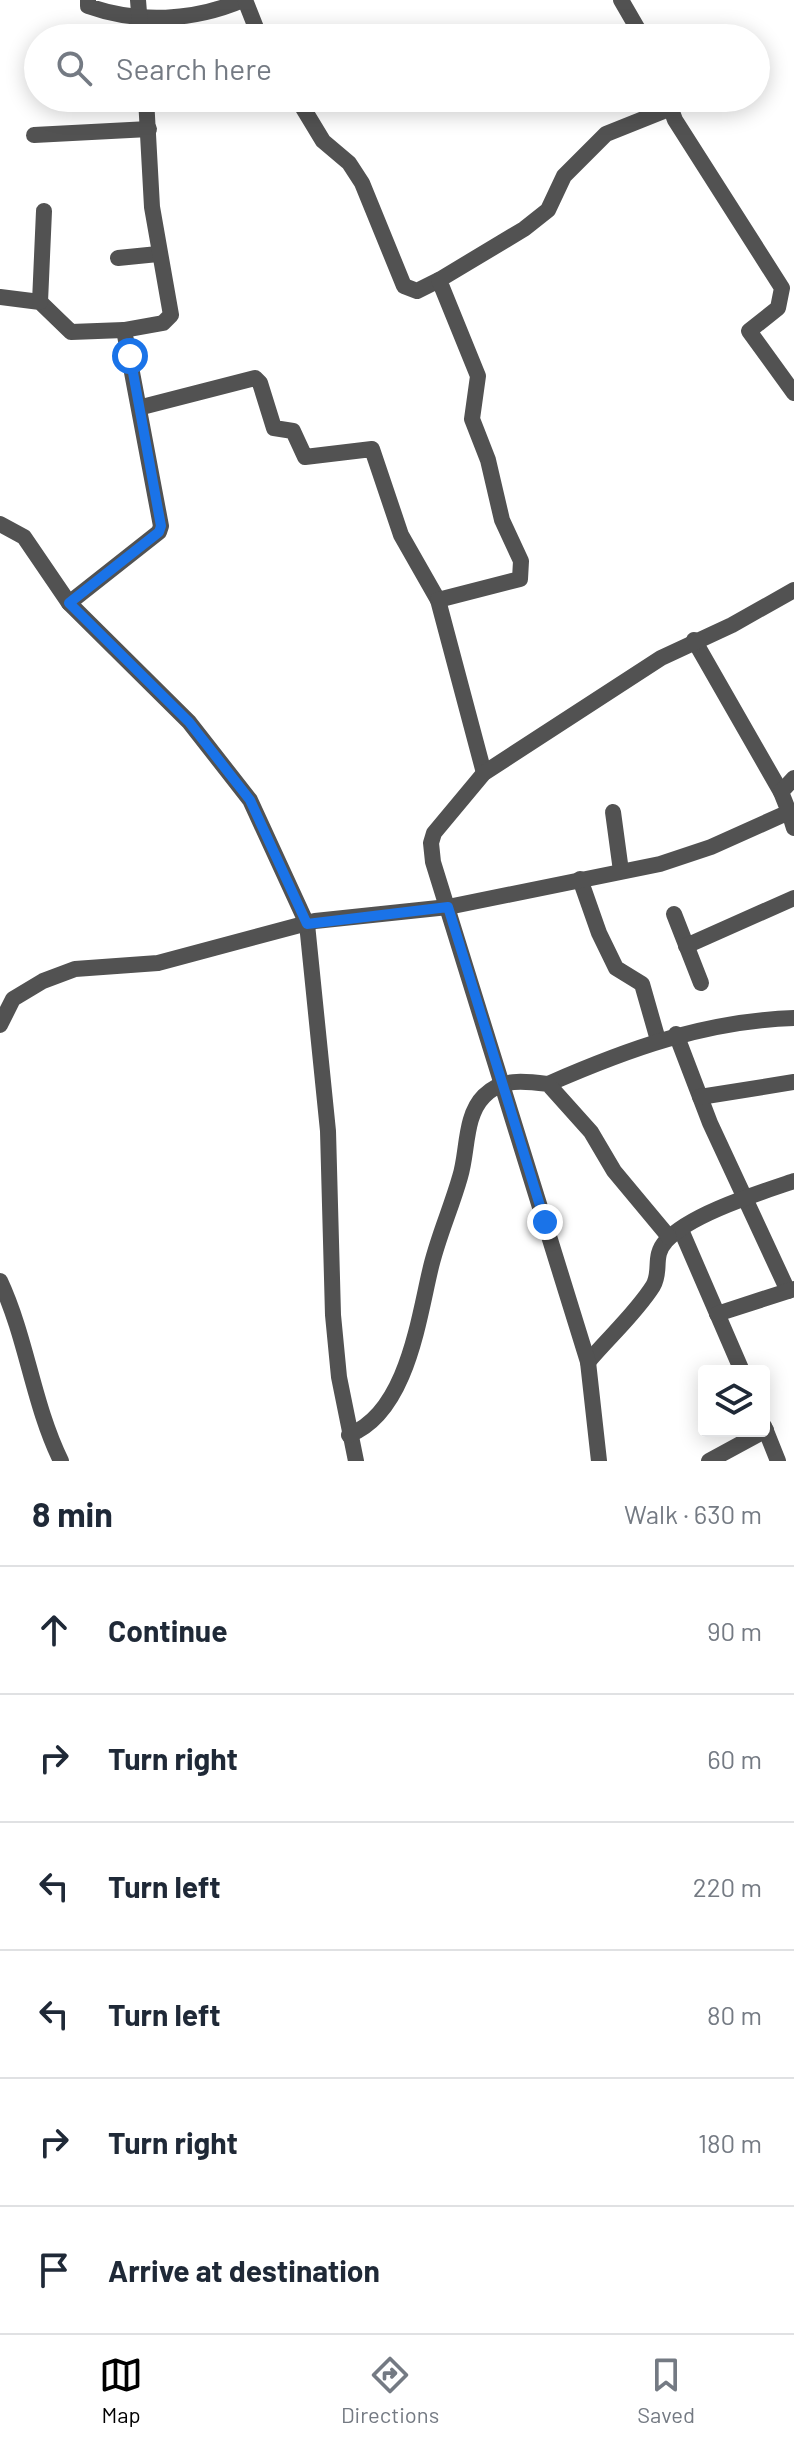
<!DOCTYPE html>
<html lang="en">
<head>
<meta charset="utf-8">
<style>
  body { margin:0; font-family:Barlow,sans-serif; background:#f2f2f3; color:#1f2937 }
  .controls { position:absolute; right:24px; bottom:24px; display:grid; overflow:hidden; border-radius:8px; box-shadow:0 4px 20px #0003 }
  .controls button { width:72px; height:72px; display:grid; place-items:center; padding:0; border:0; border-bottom:2px solid #e0e1e3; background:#fff; color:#1f2937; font:40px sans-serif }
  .stop { position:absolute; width:24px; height:24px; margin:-18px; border:6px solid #1a73e8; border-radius:50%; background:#fff }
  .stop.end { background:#1a73e8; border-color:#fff; box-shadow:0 2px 8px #0008 }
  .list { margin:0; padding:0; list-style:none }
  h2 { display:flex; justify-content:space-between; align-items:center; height:104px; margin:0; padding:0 32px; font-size:34px }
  h2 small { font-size:26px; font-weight:400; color:#747a83 }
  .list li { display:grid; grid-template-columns:52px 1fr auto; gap:24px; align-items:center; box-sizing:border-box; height:128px; padding:0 32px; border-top:2px solid #e0e1e3 }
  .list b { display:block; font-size:30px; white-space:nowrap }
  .list em { font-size:26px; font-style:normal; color:#747a83 }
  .icon { flex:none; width:44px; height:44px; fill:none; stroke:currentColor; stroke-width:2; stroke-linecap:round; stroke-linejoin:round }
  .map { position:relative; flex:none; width:794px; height:1461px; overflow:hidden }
  .search { position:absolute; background:#fff; box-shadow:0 4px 20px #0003; left:24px; right:24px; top:24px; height:88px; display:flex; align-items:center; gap:20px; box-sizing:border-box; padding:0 28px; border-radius:44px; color:#747a83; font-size:30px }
  .sheet { height:872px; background:#fff }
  nav { display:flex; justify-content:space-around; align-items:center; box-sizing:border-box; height:112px; border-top:2px solid #e0e1e3; background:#fff; font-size:22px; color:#747a83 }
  nav a { display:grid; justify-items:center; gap:4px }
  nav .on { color:#000 }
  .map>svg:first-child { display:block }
</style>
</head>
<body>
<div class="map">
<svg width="794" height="1461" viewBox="0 0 794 1461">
  <rect width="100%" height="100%" fill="#fff"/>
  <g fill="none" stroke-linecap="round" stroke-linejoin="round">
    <g stroke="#525252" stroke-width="16">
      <path d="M88 0V6C138 24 194 21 243 0"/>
      <polyline points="138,0 141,38"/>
      <polyline points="245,0 260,38"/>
      <polyline points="621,0 643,38"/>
      <polyline points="297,98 323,141 349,163 362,183 404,286 417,291 439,280"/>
      <polyline points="668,101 675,120 782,288 778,308 749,331 794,393"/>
      <polyline points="34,135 149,129"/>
      <polyline points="118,258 158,254"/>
      <polyline points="0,297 40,302 71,332 124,330"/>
      <polyline points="40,302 44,211"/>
      <polyline points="142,407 255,378 260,383 274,428 293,431 305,457 372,449 401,535 438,600"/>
      <polyline points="0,524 24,537 69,603 189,722 250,800 307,924 328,1131 333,1315 339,1377 356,1461"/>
      <polyline points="69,603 159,532 161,526 124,330 163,323 171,315 152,207 146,98"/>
      <polyline points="694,640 781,792"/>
      <polyline points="484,773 438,600 520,579 521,561 502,520 488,460 472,419 478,376 439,280 524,229 548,210 564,176 606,134 671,108"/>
      <polyline points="613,812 621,871"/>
      <polyline points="789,812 794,828"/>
      <polyline points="580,879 599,933 616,968 642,984 658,1040"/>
      <polyline points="674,914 701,983"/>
      <polyline points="686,946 794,898"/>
      <polyline points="0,1025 13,999 43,981 75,969 158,963 315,921 448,907 660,864 711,847 789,812 781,792 794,778"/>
      <polyline points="676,1034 710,1123 788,1291"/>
      <path d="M548 1084C628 1049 705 1021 794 1018"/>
      <polyline points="700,1097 794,1082"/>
      <polyline points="681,1230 742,1371"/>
      <path d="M0 1281C27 1339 33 1404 61 1461"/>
      <polyline points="717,1314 794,1289"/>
      <path d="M588 1362C609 1337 636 1313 653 1286 662 1271 652 1256 666 1241 690 1214 759 1193 794 1181"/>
      <polyline points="764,1426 778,1461"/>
      <path d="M349 1435C406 1413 418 1322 430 1271 437 1239 451 1209 460 1177 468 1152 464 1116 484 1096 502 1078 524 1081 548 1084L591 1132 614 1171 669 1237"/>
      <polyline points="599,1461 588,1362 433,862 431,843 434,833 484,773 661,658 732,625 794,590"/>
      <polyline points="709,1461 766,1430"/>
    </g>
  </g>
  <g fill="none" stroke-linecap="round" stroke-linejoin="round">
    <polyline stroke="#1a73e8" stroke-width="10" points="130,356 161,526 159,532 69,603 189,722 250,800 307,924 448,907 545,1222"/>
  </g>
</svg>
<div class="controls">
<button><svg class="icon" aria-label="layers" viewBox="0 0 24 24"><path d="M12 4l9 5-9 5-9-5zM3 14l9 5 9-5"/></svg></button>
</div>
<div class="stop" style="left:130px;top:356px"></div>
<div class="stop end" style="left:545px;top:1222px"></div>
<div class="search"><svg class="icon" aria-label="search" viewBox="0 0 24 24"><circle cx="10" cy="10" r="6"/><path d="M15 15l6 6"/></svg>Search here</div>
</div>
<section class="sheet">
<h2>8 min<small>Walk · 630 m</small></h2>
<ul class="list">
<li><svg class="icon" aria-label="ahead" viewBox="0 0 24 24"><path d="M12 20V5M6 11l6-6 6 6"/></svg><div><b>Continue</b></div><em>90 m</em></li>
<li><svg class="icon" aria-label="right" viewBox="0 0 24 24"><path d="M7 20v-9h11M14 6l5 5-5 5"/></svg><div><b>Turn right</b></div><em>60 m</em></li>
<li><svg class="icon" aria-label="left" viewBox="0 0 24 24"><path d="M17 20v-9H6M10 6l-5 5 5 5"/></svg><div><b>Turn left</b></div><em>220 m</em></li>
<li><svg class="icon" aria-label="left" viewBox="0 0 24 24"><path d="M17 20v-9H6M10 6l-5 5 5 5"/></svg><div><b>Turn left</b></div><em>80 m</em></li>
<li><svg class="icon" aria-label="right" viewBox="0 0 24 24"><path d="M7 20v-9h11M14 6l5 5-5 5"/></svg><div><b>Turn right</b></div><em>180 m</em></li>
<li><svg class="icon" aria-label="arrive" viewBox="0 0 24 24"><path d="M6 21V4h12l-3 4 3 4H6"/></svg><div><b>Arrive at destination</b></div></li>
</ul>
</section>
<nav>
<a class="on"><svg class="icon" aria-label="map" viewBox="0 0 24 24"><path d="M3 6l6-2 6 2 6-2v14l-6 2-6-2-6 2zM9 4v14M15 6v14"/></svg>Map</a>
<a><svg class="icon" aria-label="directions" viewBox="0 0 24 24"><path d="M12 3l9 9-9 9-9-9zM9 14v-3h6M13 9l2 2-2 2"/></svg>Directions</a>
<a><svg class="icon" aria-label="saved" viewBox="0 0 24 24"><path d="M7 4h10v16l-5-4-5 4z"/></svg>Saved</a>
</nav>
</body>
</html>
